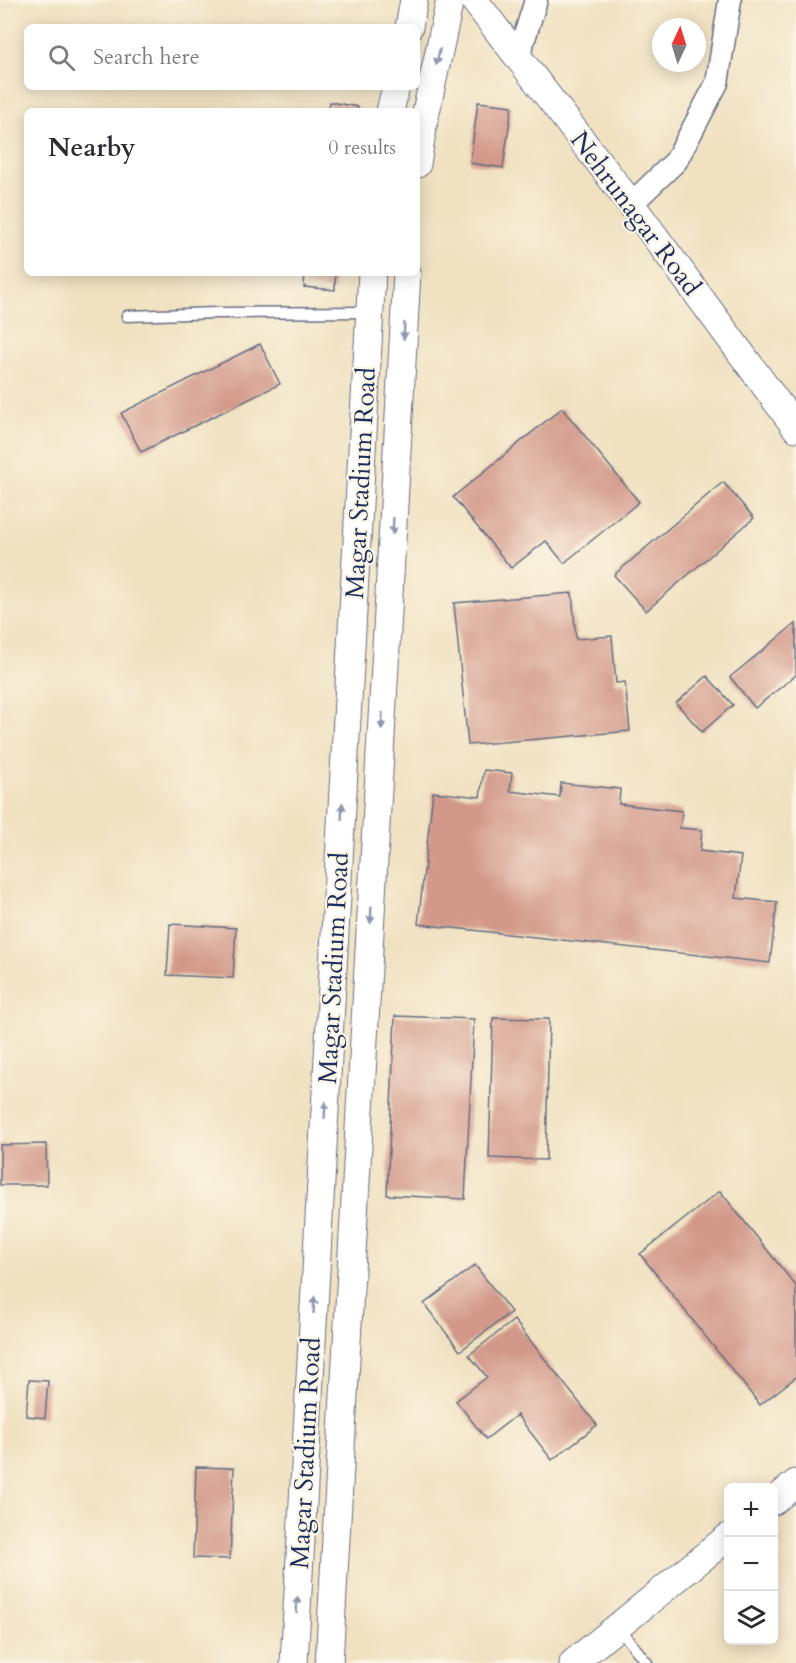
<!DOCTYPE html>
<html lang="en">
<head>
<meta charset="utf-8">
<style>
  body { margin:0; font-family:Cardo,serif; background:#f7f7f7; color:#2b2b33 }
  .controls { position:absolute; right:18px; bottom:18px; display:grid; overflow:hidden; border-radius:9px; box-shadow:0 3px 15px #0003 }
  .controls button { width:54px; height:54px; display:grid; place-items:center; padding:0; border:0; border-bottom:2px solid #e1e1e2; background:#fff; color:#2b2b33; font:30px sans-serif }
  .compass { position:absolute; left:652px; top:18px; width:54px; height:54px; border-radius:50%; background:#fff; box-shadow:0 3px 15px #0003; rotate:4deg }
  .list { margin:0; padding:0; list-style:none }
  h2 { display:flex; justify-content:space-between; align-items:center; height:78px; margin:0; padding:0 24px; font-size:26px }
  h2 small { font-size:20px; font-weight:400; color:#7c7c81 }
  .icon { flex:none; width:33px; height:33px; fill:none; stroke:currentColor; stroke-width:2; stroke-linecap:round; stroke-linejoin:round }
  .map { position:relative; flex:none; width:796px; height:1663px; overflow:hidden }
  .search { position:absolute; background:#fff; box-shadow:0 3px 15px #0003; left:24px; top:24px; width:396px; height:66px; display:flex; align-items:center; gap:15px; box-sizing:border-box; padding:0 21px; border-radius:9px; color:#7c7c81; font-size:22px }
  .panel { position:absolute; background:#fff; box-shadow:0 3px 15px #0003; left:24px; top:108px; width:396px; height:168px; border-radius:9px }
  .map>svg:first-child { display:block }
</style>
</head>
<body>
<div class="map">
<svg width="796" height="1663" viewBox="0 0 796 1663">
  <rect width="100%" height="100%" fill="#fcf5e5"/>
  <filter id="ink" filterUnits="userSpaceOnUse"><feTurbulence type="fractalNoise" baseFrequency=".0167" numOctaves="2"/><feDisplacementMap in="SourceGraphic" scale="12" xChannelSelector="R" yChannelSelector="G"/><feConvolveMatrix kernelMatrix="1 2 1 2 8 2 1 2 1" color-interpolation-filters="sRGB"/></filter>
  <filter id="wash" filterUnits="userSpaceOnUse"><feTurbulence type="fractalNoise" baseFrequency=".008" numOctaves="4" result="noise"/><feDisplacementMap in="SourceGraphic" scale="24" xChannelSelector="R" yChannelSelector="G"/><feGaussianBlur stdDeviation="1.35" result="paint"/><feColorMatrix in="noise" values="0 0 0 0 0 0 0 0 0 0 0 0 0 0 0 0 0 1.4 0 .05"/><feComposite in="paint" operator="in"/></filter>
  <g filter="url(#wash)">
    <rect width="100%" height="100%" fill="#f0e1c1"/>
    <g id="blocks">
      <g fill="#d29889">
        <polygon points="330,102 358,107 358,111 328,111"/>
        <polygon points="478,102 512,106 503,168 470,163"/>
        <polygon points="305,273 335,273 335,290 304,287"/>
        <polygon points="260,344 280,384 141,452 121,413"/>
        <polygon points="562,408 639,502 564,563 546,541 511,568 453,497"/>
        <polygon points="723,482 754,518 646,611 614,575"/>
        <polygon points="572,593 576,639 612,636 616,683 625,682 630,731 468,745 454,603"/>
        <polygon points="796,623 796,675 755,708 730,677"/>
        <polygon points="707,676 733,705 702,732 676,703"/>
        <polygon points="484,770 512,773 510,791 560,797 561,783 620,789 619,804 682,811 680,828 702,830 700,851 741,856 736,898 777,902 770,963 418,924 433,792 480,797"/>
        <polygon points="170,924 236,928 233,978 167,975"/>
        <polygon points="395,1016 474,1019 465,1199 387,1195"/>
        <polygon points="493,1018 549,1019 546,1160 489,1158"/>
        <polygon points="46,1144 47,1185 0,1185 0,1145"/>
        <polygon points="720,1191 796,1286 796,1377 760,1405 640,1254"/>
        <polygon points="475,1265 511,1312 460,1351 424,1304"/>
        <polygon points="514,1320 597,1425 552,1460 517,1415 486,1439 456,1401 487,1377 469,1355"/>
        <polygon points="29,1380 48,1381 45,1418 26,1416"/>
        <polygon points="196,1467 234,1468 230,1559 193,1558"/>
      </g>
    </g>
  </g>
  <g filter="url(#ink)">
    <use href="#blocks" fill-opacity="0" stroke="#666d81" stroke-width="1.5"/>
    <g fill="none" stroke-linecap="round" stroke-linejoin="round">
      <g stroke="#666d81" stroke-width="13">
        <g id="service">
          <polyline points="127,316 217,313 370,312"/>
          <polyline points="618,1627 647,1663"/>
        </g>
      </g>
      <g stroke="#666d81" stroke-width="25">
        <g id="minor">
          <polyline points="518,58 536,0"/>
          <polyline points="631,204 676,161 717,83 730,0"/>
        </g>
      </g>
      <g stroke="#666d81" stroke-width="29">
        <g id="tertiary">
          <polyline points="474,0 631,204 796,428"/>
          <polyline points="409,27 414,0"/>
          <polyline points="390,111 396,87"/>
          <polyline points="417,164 423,126 450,0"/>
          <polyline points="774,1501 796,1483"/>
          <polyline points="294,1663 372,273"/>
          <polyline points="329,1663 407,273"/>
          <polyline points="573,1663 728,1537"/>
        </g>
      </g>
      <use href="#service" stroke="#fff" stroke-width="10"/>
      <use href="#minor" stroke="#fff" stroke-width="22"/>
      <use href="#tertiary" stroke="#fff" stroke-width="27"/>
    </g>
    <defs><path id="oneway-solid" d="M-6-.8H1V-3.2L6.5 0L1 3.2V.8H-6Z" transform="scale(1.5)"/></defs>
    <g fill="#8d97ae">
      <use href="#oneway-solid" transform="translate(438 57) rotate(102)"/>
      <use href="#oneway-solid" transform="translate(404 331) rotate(93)"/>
      <use href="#oneway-solid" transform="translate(393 526) rotate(93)"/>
      <use href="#oneway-solid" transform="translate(382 721) rotate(93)"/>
      <use href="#oneway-solid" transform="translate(342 811) rotate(-87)"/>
      <use href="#oneway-solid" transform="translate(371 915) rotate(93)"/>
      <use href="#oneway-solid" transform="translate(325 1110) rotate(-87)"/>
      <use href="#oneway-solid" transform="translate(314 1305) rotate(-87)"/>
      <use href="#oneway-solid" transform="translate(297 1605) rotate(-87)"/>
    </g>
  </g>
  <g text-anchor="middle" stroke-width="4.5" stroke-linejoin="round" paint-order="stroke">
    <g font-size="26" fill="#1b2f5e" stroke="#fcf5e5">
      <text transform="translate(636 213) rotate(53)" y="9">Nehrunagar Road</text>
      <text transform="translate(360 483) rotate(-87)" y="9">Magar Stadium Road</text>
      <text transform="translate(333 968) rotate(-87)" y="9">Magar Stadium Road</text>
      <text transform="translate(305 1453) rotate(-87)" y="9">Magar Stadium Road</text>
    </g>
  </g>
</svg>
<div class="controls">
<button>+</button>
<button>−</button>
<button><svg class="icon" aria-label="layers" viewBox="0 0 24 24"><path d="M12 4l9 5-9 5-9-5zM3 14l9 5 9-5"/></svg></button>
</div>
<svg class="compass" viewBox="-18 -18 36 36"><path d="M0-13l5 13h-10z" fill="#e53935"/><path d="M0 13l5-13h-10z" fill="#7c7c81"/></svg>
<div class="search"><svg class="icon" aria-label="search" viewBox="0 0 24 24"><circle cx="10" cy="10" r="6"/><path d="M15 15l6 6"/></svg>Search here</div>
<section class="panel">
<h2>Nearby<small>0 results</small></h2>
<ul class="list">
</ul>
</section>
</div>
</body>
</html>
